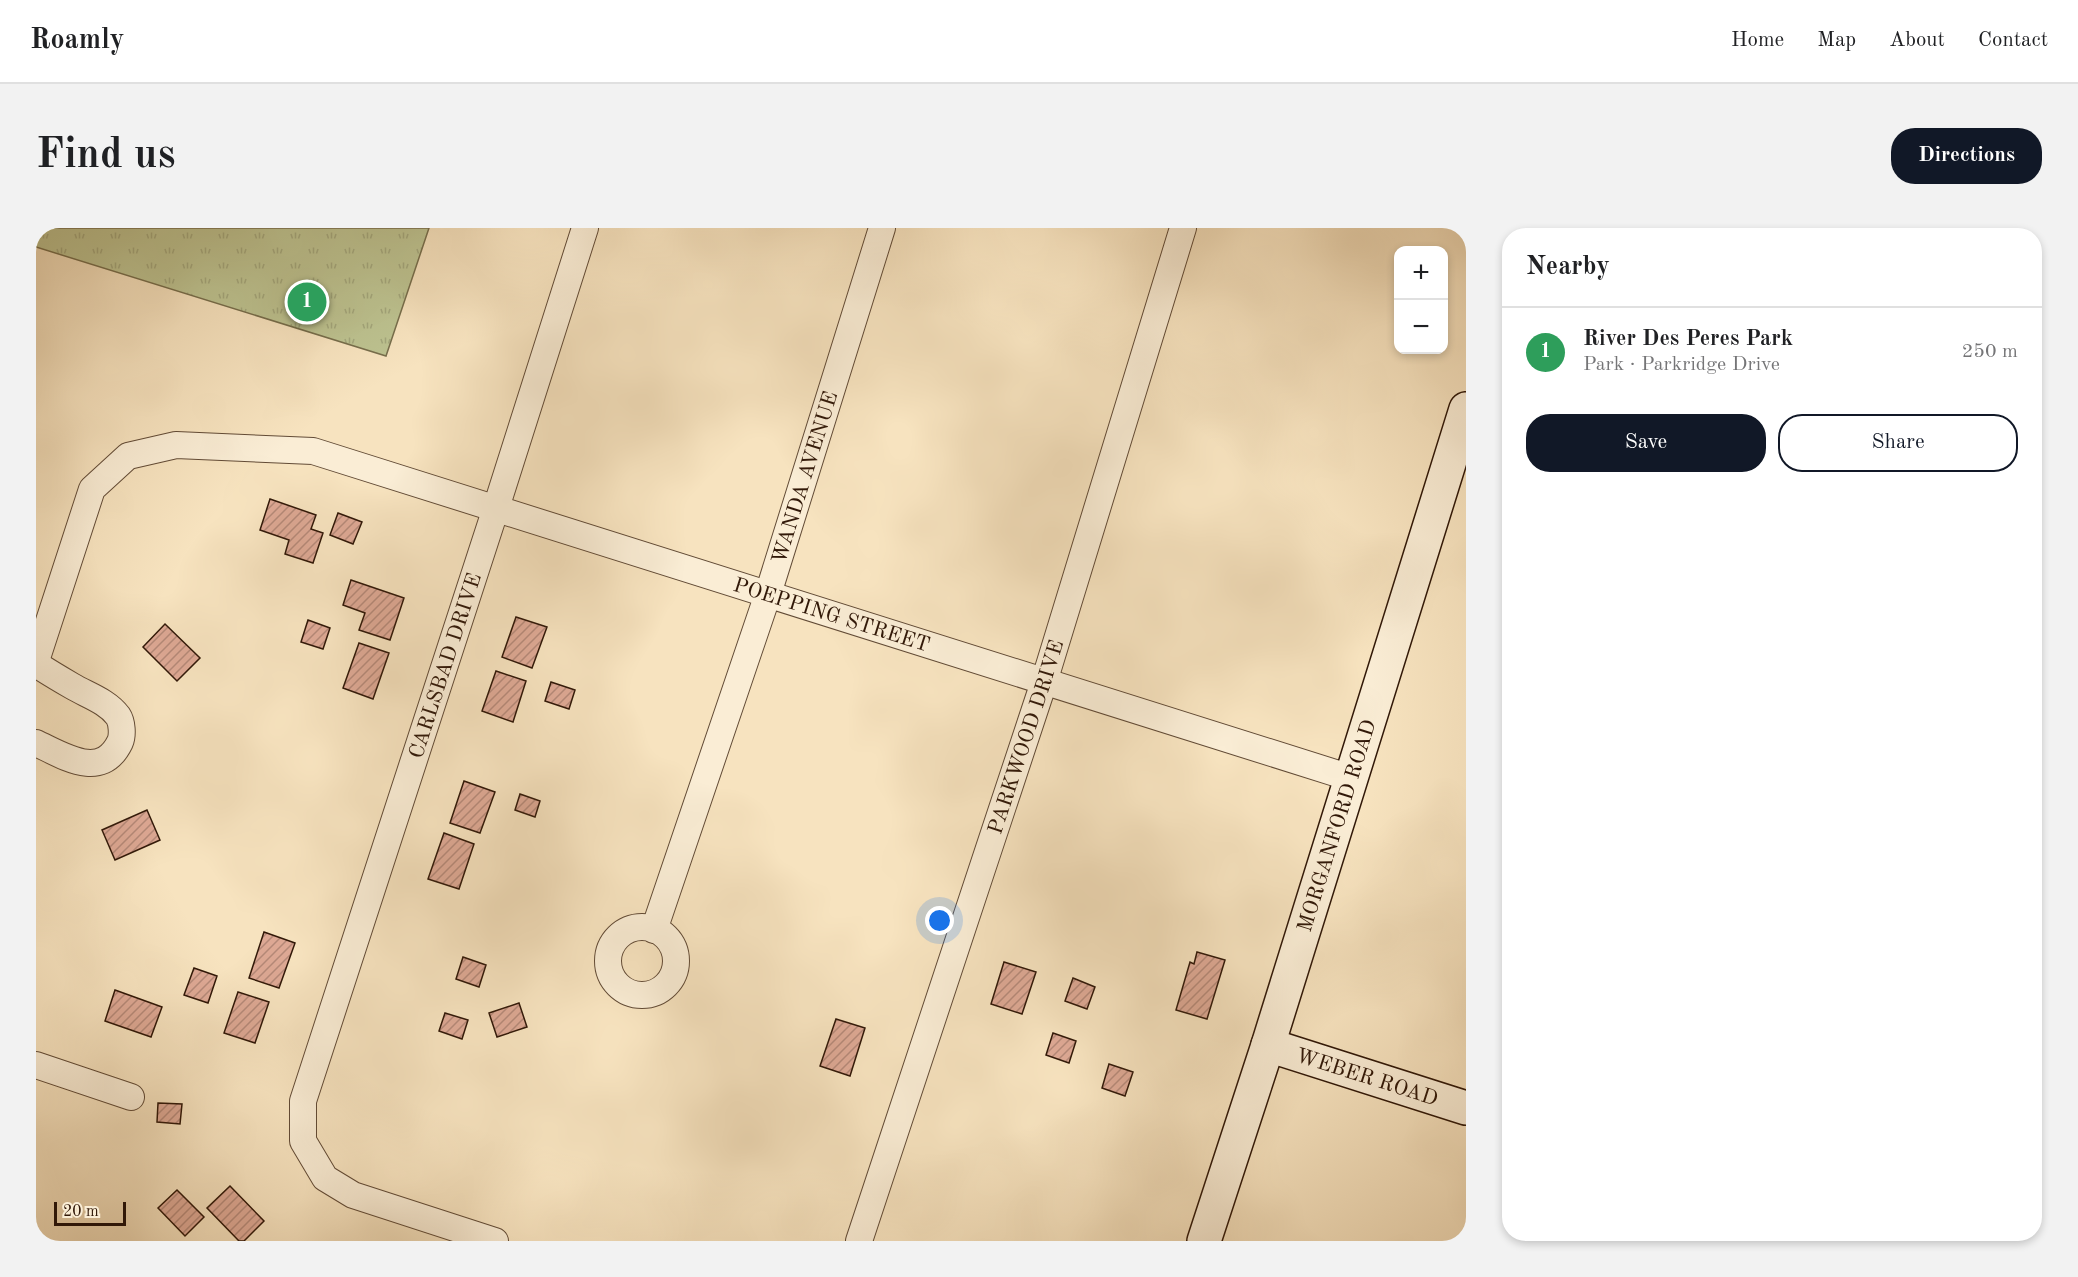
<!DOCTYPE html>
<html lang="en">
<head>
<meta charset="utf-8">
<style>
  body { margin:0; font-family:"Old Standard TT",serif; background:#f2f2f2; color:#202124 }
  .controls { position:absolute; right:18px; top:18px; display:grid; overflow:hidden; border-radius:12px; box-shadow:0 3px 9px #0003 }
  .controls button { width:54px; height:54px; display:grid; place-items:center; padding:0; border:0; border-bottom:2px solid #e0e0e0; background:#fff; color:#202124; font:30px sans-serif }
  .scale { position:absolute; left:18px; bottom:15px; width:72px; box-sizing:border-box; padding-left:6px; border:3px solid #311808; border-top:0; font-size:16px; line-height:21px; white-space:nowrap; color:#311808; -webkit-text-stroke:4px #faedd5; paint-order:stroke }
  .you { position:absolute; left:904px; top:693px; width:21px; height:21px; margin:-15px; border:4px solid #fff; border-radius:50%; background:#1a73e8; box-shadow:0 0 0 9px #1a73e833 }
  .badge { display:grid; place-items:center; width:39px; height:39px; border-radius:50%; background:#111827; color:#fff; font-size:20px; font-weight:700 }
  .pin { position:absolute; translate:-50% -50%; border:3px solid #fff; box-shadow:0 2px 6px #0006 }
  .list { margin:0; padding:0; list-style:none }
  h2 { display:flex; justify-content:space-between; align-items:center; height:78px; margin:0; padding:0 24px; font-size:26px }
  h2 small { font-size:20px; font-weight:400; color:#757577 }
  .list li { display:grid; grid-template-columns:39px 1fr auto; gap:18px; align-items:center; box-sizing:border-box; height:90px; padding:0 24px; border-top:2px solid #e0e0e0 }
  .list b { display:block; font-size:22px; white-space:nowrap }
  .list p { margin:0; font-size:20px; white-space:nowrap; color:#757577 }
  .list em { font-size:20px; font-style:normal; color:#757577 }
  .actions { display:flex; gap:12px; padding:18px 24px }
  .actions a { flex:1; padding:14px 0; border:2px solid #111827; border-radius:24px; text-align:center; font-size:21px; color:#111827 }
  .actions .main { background:#111827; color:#fff }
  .map { position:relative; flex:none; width:1430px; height:1013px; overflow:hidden; border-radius:24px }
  header { display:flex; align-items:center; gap:36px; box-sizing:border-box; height:84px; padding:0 30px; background:#fff; border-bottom:2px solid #e0e0e0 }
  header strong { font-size:28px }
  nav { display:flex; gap:33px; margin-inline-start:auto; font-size:21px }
  .intro { display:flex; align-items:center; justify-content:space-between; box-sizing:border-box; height:144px; padding:0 36px }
  h1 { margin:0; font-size:42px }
  .button { padding:15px 27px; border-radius:24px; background:#111827; color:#fff; font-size:21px; font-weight:700 }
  main { display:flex; gap:36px; padding:0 36px }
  aside { flex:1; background:#fff; border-radius:24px; box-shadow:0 3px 9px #0003 }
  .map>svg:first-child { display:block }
</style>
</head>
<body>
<header>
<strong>Roamly</strong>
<nav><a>Home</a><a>Map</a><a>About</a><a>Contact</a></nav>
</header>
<div class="intro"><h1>Find us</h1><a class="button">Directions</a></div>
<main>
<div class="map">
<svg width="1430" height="1013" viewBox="0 0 1430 1013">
  <defs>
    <pattern id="grass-tufts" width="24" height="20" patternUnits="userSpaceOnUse" patternTransform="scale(1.5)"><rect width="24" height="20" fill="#bdc391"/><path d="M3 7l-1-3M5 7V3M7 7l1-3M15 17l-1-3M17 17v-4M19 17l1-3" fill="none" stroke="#a3a77c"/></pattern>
    <pattern id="building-hatch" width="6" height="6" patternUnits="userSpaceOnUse" patternTransform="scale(1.5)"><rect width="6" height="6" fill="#dea995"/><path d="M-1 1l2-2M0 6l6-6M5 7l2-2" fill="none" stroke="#b58978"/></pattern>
  </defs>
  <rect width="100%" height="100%" fill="#f7e3bf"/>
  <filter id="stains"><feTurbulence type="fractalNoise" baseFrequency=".00333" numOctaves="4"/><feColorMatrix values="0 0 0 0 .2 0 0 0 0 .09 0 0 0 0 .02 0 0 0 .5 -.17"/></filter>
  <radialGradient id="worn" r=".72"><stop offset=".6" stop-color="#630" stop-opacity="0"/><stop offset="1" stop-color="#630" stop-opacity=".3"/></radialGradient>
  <polygon fill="url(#grass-tufts)" stroke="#776e4c" stroke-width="1.5" points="0,0 393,0 350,128 0,19"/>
  <g fill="url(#building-hatch)" stroke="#311808" stroke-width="1.5">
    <polygon points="234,271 280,287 275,301 287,305 277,335 249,326 253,312 224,302"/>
    <polygon points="302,285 326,294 317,316 294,307"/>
    <polygon points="315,352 368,370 354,412 323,402 329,385 307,377"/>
    <polygon points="480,389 511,399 496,440 466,429"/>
    <polygon points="272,392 294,400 287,421 265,414"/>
    <polygon points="129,396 164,430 141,453 107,419"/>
    <polygon points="323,415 353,425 337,471 307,460"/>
    <polygon points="460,443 490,453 477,494 446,483"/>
    <polygon points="515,454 539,462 533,481 509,473"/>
    <polygon points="428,553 459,564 444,605 414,595"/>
    <polygon points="484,566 504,573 499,589 479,582"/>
    <polygon points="111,582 124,612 79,632 66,602"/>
    <polygon points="408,605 438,616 423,661 392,651"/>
    <polygon points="228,704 259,715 243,760 213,750"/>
    <polygon points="1161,724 1189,732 1171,791 1140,782 1154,734 1158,736"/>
    <polygon points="427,729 450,737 443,759 420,751"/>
    <polygon points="968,734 1000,744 986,786 955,776"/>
    <polygon points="158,740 181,748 172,775 148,767"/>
    <polygon points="1037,750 1059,759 1051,781 1029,773"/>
    <polygon points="79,762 126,779 115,809 69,793"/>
    <polygon points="202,764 233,774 219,815 188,805"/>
    <polygon points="483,775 491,799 461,809 453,785"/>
    <polygon points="409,785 432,792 426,811 403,803"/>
    <polygon points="800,791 829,800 814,848 784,838"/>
    <polygon points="1017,805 1040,813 1033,835 1010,827"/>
    <polygon points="1073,836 1097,844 1089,868 1066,860"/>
    <polygon points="122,875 146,876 144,896 121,894"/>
    <polygon points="194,958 228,993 208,1013 203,1013 171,980"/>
    <polygon points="141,962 168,989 149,1008 122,980"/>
  </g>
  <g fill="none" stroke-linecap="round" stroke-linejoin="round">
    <g stroke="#624b36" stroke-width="28">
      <g id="street">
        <path id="s1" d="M0 433 56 261 92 228 140 217 277 223 1315 550"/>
        <path d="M0 436C12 444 24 451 36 458 51 467 71 473 82 488 86 494 87 507 84 514 65 553 28 528 0 515"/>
        <circle cx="606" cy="733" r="34"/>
        <path id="s2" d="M618 702 732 366 846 0"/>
        <polyline points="0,837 95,869"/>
        <path id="s3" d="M459 1013 317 967 289 950 267 913V873L460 280 549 0"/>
        <path id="s4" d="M823 1013 1008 454 1147 0"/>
      </g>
    </g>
    <g stroke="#311808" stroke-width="36">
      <g id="secondary">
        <path id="s5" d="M1232 817 1430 880"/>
        <path id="s6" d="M1168 1013 1232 817 1430 181"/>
      </g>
    </g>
    <use href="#street" stroke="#faedd5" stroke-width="26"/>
    <use href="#secondary" stroke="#faedd5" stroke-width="33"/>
  </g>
  <g text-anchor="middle" stroke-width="4.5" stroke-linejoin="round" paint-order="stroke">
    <g font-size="21" fill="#311808" stroke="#faedd5">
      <text dy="7" stroke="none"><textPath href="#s2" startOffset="477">WANDA AVENUE</textPath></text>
      <text dy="7" stroke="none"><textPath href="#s1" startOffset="960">POEPPING STREET</textPath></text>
      <text dy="7" stroke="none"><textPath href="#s3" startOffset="723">CARLSBAD DRIVE</textPath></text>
      <text dy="7" stroke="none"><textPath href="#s4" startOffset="531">PARKWOOD DRIVE</textPath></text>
      <text dy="7" stroke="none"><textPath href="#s6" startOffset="436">MORGANFORD ROAD</textPath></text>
      <text dy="7" stroke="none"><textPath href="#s5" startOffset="104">WEBER ROAD</textPath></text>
    </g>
  </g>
  <rect width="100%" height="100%" filter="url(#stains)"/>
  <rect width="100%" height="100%" fill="url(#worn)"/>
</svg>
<div class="controls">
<button>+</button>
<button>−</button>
</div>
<div class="scale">20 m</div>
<div class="you"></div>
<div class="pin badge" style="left:271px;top:74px;background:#2e9e5b">1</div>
</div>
<aside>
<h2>Nearby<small></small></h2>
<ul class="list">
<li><span class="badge" style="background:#2e9e5b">1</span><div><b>River Des Peres Park</b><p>Park · Parkridge Drive</p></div><em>250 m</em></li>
</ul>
<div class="actions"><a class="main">Save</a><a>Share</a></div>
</aside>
</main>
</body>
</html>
